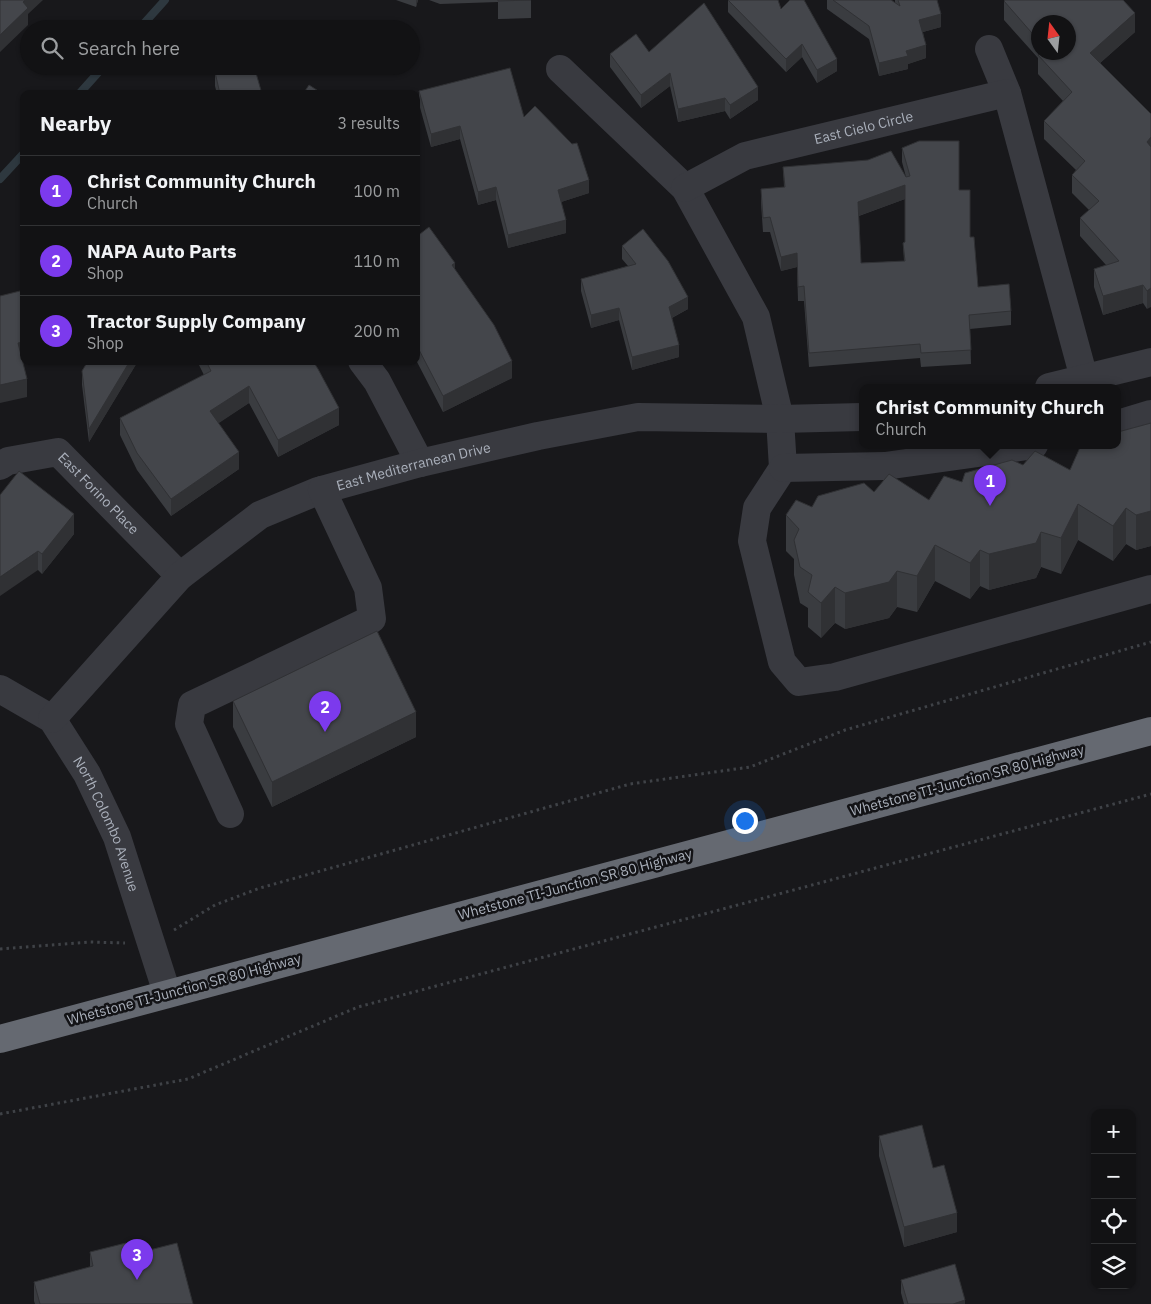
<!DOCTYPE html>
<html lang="en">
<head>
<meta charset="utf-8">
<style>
  body { margin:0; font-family:"IBM Plex Sans",sans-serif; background:#1b1b1d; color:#f1f3f6 }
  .controls { position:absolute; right:15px; bottom:15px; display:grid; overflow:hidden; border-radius:10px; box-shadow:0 1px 4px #0004 }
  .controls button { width:45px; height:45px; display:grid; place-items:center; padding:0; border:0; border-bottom:1px solid #313234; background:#121214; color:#f1f3f6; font:25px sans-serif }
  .compass { position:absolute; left:1031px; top:15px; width:45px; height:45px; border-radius:50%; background:#121214; box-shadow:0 1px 4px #0004; rotate:345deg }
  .you { position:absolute; left:744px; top:820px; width:18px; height:18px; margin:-12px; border:4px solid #fff; border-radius:50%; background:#1a73e8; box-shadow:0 0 0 8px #1a73e833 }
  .badge { display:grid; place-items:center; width:32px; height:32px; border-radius:50%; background:#7c3aed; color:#fff; font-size:16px; font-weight:700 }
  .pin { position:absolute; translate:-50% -41px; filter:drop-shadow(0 1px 2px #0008) }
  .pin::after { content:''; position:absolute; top:26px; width:18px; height:15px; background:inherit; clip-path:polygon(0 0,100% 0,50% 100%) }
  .popup { position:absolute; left:859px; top:384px; width:262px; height:65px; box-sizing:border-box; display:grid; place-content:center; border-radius:10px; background:#121214; filter:drop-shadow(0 1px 4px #0005); font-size:16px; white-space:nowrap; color:#9c9ea0 }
  .popup b { font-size:19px; color:#f1f3f6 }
  .popup::after { content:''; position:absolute; left:50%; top:100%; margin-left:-10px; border:10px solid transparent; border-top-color:#121214 }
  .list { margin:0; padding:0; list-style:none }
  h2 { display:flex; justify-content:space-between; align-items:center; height:65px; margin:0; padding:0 20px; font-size:21px }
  h2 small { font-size:16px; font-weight:400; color:#9c9ea0 }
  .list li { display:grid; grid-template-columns:32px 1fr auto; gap:15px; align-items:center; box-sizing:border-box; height:70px; padding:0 20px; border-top:1px solid #313234 }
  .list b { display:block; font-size:19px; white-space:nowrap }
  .list p { margin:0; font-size:16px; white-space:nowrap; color:#9c9ea0 }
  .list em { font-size:16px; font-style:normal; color:#9c9ea0 }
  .icon { flex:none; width:28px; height:28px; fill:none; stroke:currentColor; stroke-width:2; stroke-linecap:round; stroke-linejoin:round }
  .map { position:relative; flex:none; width:1151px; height:1304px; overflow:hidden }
  .search { position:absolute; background:#121214; box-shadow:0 1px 4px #0004; left:20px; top:20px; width:400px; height:55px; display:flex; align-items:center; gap:12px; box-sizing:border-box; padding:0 18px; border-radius:28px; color:#9c9ea0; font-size:19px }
  .panel { position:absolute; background:#121214; box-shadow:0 1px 4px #0004; left:20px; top:90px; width:400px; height:275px; border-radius:10px }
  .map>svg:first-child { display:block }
</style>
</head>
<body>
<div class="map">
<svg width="1151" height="1304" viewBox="0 0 1151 1304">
  <rect width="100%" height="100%" fill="#18181b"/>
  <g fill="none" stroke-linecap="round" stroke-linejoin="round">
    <g stroke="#2e383f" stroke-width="8">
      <polyline points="139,29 165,0"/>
      <polyline points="79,94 104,66"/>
      <polyline points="0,179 24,153"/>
    </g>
    <g stroke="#3f4247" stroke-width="3" stroke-dasharray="2.5 4" stroke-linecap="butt">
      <polyline points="174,930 215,905 260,888 630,784 750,767 845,730 1151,642"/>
      <polyline points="0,949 90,942 125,943"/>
      <polyline points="0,1114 188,1079 358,1007 1151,794"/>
    </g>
    <g stroke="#393a40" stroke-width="28">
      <polyline points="989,49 1007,93"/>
      <polyline points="560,69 685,188 756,317 780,419 783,468 757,508 752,541 782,662 799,682 835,677 1151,589"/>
      <path id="s1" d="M685 188 745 156 1007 93 1084 378"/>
      <polyline points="362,361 377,381 420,463"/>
      <polyline points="1049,387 1151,362"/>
      <polyline points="1118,424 1151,414"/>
      <path id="s2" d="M0 466 8 461 58 452 180 576"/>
      <polyline points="783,468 885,466 1034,445"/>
      <path id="s3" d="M0 689 52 719 87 774 117 837 167 993"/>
      <path id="s4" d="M52 719 180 576 260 515 318 491 420 463 538 436 638 417 780 419 862 417"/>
      <polyline points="230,814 189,724 192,705 372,619 368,588 322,490"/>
    </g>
    <polyline stroke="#656971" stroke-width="28" points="0,1039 1151,731"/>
  </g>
  <g fill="#3a3c40" fill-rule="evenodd">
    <polygon points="396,0 418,0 416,7"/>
    <polygon points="429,0 531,0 531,18 498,19 498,2 440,4"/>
    <polygon points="728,0 781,9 837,71 817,83 802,57 786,72 728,12"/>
    <polygon points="827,0 891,0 895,3 895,0 937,0 941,27 923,32 926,58 908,64 908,69 879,76 869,39 827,9"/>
    <path d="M1004 1 1135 32 1100 63 1151 114 1147 309 1143 303 1103 315 1094 287V269L1106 265 1080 236V218L1089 210 1072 193V175L1076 170 1044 139V121L1063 101 1038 74V58L1004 20ZM1038 22 1068 52H1038Z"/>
    <polygon points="649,52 758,100 730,119 725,111 678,122 670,86 641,108 610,67 610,54"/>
    <polygon points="215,72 262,94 217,94 215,86"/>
    <polygon points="419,91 524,117 589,193 561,202 566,233 508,248 496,200 478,205 460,139 431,147 419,104"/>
    <path d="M902 148 959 190 970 237 978 287 1011 311V325L970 329 971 364 921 367 920 358 809 367 804 301H798L797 267 781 271 770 232H763L761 203V189L784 187 783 167 906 177 902 162ZM905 199V242L903 243 904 261 861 263 859 216Z"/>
    <polygon points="416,226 420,234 455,270 512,378 443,412 416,360"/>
    <polygon points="622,246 688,309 672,318 679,357 632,370 619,320 591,328 581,291 581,279 628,266 622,259"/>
    <polygon points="88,361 138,361 89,442 82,385 82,371"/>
    <polygon points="197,361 313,361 339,425 278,457 249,403 218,423 239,469 171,516 137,470 120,435 120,418 204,375"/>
    <polygon points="1151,423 1151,546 1136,550 1126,544 1113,561 1078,540 1061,574 1041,567 1036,578 989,590 980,586 970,599 935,581 917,612 897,607 889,618 845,629 835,623 821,638 808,627 808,608 800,603 794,575 794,559 786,551 786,515 812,507 874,492 929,500 962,482 1023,465 1070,470 1118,445"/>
    <polygon points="19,471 74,534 42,574 38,570"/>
    <polygon points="233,701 416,737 272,807 233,727"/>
    <polygon points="879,1136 933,1168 957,1232 904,1247 879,1156"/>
    <polygon points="90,1252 130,1255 193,1304 35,1304 34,1301 34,1282 90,1267"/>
    <polygon points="901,1280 965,1304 904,1304 901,1293"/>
  </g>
  <g fill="#303134">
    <polygon points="25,0 43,0 28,14 28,25 0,52 0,35"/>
    <polygon points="416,0 418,0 416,7"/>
    <polygon points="1135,13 1135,32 1090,72 1090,53"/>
    <polygon points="941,14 941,27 919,33 919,20"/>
    <polygon points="802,44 802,57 786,72 786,59"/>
    <polygon points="926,45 926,58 908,64 908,69 879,76 879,63 906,51"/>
    <polygon points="837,59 837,71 817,83 817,70"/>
    <polygon points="670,73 670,86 641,108 641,95"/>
    <polygon points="758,87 758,100 730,119 730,105"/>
    <polygon points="725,98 725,111 678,122 678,109"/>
    <polygon points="460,126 460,139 431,147 431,134"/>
    <polygon points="1151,137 1151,156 1147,142"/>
    <polygon points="589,180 589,193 558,203 558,190"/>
    <polygon points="905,185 905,199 858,216 858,202"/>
    <polygon points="496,187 496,200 478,205 478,192"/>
    <polygon points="566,220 566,233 508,248 508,235"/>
    <polygon points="797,253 797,267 781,271 781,257"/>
    <polygon points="455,263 455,279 452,265"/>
    <polygon points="1143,285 1143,303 1103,315 1103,296"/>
    <polygon points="1151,288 1151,307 1147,309 1147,291"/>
    <polygon points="688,297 688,309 669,319 669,307"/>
    <polygon points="619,308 619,320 591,328 591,315"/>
    <polygon points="24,342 24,360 18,361 18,343"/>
    <polygon points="679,345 679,357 632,370 632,357"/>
    <polygon points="130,361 138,361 89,442 89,429"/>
    <polygon points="512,361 512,378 443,412 443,396"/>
    <polygon points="27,379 27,397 0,403 0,385"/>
    <polygon points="249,386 249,403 210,429 210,411"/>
    <polygon points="339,408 339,425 278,457 278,440"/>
    <polygon points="239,452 239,469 171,516 171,499"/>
    <polygon points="1078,504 1078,540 1061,574 1061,538"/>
    <polygon points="1126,508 1126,544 1113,561 1113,526"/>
    <polygon points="1151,511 1151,546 1136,550 1136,515"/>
    <polygon points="74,514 74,534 42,574 42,554"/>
    <polygon points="1041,532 1041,567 1036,578 989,590 989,554"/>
    <polygon points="935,545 935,581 917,612 917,576"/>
    <polygon points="980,550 980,586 970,599 970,563"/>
    <polygon points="38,551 38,570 0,596 0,577"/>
    <polygon points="897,571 897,607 889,618 845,629 845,593"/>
    <polygon points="835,587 835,623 821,638 821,603"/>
    <polygon points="416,712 416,737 272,807 272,782"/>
    <polygon points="957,1213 957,1232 904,1247 904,1227"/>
    <polygon points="965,1300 965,1304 953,1304"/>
  </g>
  <g fill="#44464b" stroke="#303134" fill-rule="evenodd">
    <polygon points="0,0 25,0 23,2 28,8 0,35"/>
    <polygon points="498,0 531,0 498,1"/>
    <polygon points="728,0 778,0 781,9 790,0 804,0 837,59 817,70 802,44 786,59"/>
    <polygon points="833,0 891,0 900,6 898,0 937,0 941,14 919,20 926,45 906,51 908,56 879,63 869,26"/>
    <polygon points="1005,0 1123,0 1135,13 1090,53 1151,114 1151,137 1147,142 1151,147 1151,288 1147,291 1143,285 1103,296 1094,269 1119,261 1080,218 1099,201 1072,175 1085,161 1044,121 1072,92 1038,55 1041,52 1068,52 1068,22 1038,22 1038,40 1004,1"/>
    <polygon points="704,3 758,87 730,105 725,98 678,109 670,73 641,95 610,54 636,34 649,52"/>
    <polygon points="238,66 254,66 262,94 220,94 215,72"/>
    <polygon points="510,68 524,117 535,106 572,144 577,143 589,180 558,190 566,220 508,235 496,187 478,192 460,126 431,134 419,91"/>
    <polygon points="309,85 323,94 303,94"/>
    <path d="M919 141H959V190H970V237H974L978 287 1009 284 1011 311 969 315 971 350 921 353 920 344 809 353 804 286 798 287 797 253 781 257 770 217 763 218 761 189 785 187 783 167 868 160 891 151 906 177 910 176 902 148ZM905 185V242L903 243 905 261 861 263 858 202Z"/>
    <polygon points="416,226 420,234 429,227 455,263 452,265 494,325 512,361 443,396 416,344"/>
    <polygon points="643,229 668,261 688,297 669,307 679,345 632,357 619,308 591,315 581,279 636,264 622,246"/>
    <polygon points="24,290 24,342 18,343 27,379 0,385 0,296"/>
    <polygon points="88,361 130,361 89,429 82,371"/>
    <polygon points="206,361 313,361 318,369 339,408 278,440 249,386 210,411 239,452 171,499 137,453 120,418 211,371"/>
    <polygon points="1151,423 1151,511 1136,515 1126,508 1113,526 1078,504 1061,538 1041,532 1036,543 989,554 980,550 970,563 935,545 917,576 897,571 889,582 845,593 835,587 821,603 808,592 812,575 800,567 794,540 799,529 786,515 796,500 812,507 818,496 864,483 874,492 889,474 929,500 944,476 962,482 965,473 1012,460 1023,465 1035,451 1070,470 1081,445 1118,445 1118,432"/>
    <polygon points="19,471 74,514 42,554 38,551 0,577 0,495"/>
    <polygon points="377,631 416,712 272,782 233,701"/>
    <polygon points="922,1125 933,1168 944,1165 957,1213 904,1227 879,1136"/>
    <polygon points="126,1243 130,1255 177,1243 193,1304 40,1304 34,1282 93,1266 90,1252"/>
    <polygon points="955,1264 965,1300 953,1304 908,1304 901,1280"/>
  </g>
  <g text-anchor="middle" stroke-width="5" stroke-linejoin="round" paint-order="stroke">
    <g font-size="14" fill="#aab0bb" stroke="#131316">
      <text dy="5" stroke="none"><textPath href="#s1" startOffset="190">East Cielo Circle</textPath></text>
      <text dy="5" stroke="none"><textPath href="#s4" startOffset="454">East Mediterranean Drive</textPath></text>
      <text dy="5" stroke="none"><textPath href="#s2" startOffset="118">East Forino Place</textPath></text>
      <text transform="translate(967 780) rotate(-15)" y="5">Whetstone TI-Junction SR 80 Highway</text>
      <text dy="5" stroke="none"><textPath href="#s3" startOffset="179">North Colombo Avenue</textPath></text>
      <text transform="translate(575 884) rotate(-15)" y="5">Whetstone TI-Junction SR 80 Highway</text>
      <text transform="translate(184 989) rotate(-15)" y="5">Whetstone TI-Junction SR 80 Highway</text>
    </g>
  </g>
</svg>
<div class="controls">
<button>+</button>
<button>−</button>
<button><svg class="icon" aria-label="locate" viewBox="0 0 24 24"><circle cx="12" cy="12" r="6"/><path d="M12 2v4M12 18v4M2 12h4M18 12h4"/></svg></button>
<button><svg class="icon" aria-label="layers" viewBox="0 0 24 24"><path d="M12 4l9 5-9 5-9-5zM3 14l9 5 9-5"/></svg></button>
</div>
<svg class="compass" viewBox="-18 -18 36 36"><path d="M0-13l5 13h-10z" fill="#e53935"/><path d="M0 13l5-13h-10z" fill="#9c9ea0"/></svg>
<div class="you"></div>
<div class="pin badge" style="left:990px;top:506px">1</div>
<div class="popup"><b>Christ Community Church</b>Church</div>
<div class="pin badge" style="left:325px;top:732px">2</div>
<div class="pin badge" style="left:137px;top:1280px">3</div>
<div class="search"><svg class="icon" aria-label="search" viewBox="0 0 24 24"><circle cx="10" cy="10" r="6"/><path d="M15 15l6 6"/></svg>Search here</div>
<section class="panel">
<h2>Nearby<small>3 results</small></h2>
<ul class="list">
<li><span class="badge">1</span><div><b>Christ Community Church</b><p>Church</p></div><em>100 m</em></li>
<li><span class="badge">2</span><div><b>NAPA Auto Parts</b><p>Shop</p></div><em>110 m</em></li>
<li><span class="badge">3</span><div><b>Tractor Supply Company</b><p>Shop</p></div><em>200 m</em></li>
</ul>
</section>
</div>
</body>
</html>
